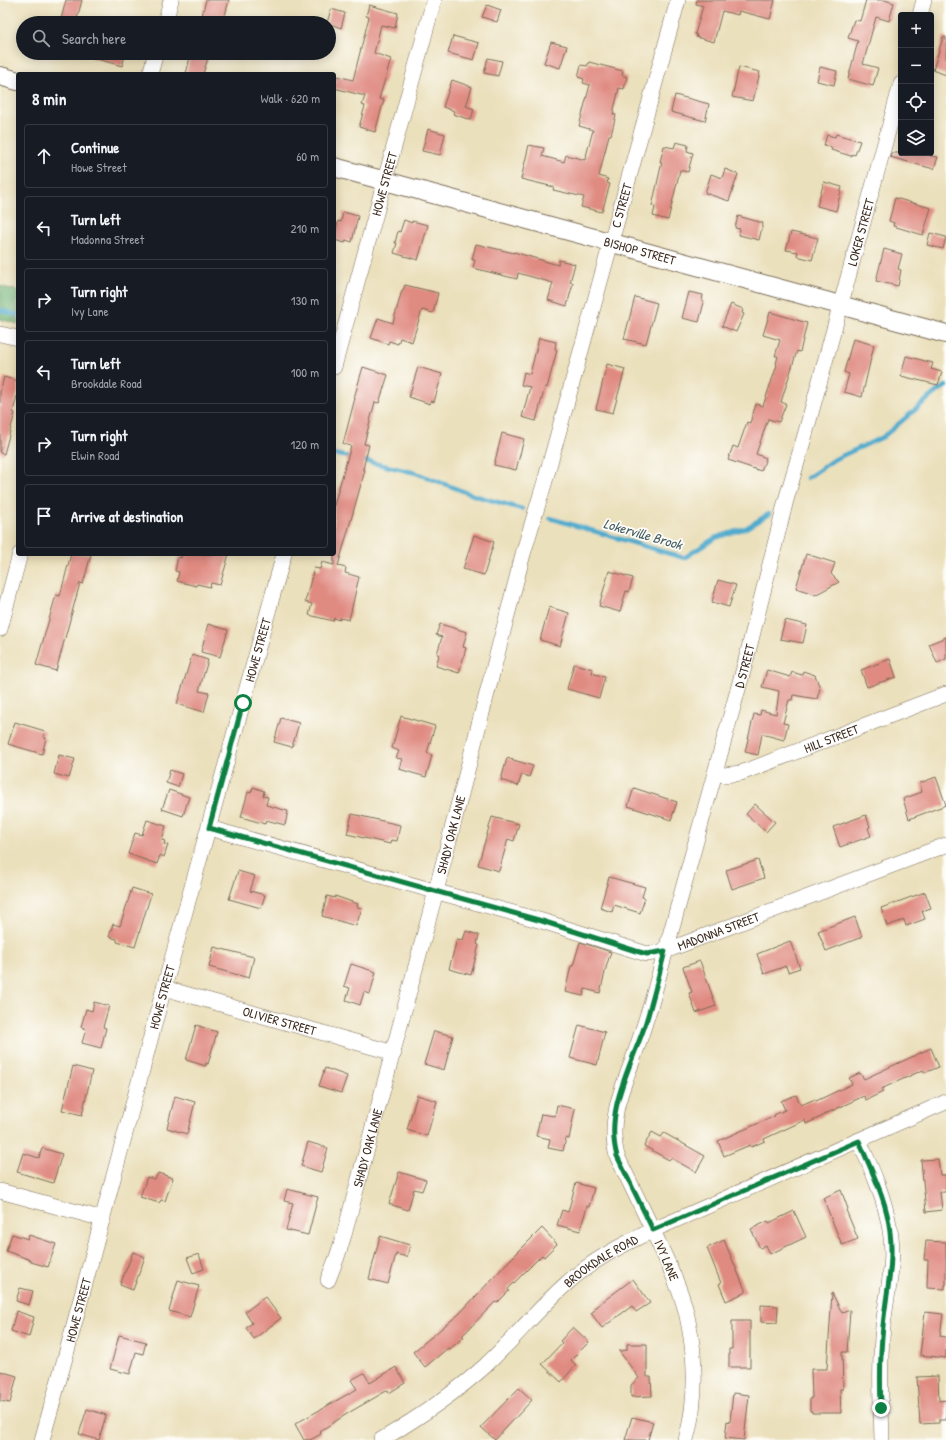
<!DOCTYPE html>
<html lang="en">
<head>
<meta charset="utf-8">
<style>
  body { margin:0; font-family:"Patrick Hand",sans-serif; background:#242831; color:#f1f3f6 }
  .controls { position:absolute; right:12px; top:12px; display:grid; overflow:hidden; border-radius:4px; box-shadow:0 2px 10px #0003 }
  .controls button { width:36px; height:36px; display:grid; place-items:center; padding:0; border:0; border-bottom:1px solid #363941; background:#171b24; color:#f1f3f6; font:20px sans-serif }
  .stop { position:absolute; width:12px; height:12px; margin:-9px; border:3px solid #0b8043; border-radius:50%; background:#fff }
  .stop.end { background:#0b8043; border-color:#fff; box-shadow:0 1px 4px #0008 }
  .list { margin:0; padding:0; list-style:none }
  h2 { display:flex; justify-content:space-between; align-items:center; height:52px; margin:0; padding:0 16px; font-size:17px }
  h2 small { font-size:13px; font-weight:400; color:#9ea1a6 }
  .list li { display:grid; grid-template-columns:26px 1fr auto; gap:12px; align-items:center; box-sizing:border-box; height:64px; margin:0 8px 8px; padding:0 8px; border:1px solid #363941; border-radius:4px }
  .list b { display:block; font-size:15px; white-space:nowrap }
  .list p { margin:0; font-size:13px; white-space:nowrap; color:#9ea1a6 }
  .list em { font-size:13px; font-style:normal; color:#9ea1a6 }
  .icon { flex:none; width:22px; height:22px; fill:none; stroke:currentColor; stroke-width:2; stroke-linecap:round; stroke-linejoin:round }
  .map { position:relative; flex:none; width:946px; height:1440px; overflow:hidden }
  .search { position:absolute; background:#171b24; box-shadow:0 2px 10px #0003; left:16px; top:16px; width:320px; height:44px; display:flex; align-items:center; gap:10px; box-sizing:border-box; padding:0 14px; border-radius:22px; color:#9ea1a6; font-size:15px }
  .panel { position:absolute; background:#171b24; box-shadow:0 2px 10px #0003; left:16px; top:72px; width:320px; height:484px; border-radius:4px }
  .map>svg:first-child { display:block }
</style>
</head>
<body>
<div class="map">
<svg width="946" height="1440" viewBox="0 0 946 1440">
  <defs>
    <pattern id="forest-crowns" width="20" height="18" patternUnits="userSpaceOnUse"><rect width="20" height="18" fill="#74b578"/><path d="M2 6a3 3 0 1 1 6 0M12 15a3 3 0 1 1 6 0" fill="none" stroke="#609362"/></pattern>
  </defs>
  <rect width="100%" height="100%" fill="#fdfcf7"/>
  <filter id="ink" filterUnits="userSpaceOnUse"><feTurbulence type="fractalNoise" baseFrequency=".025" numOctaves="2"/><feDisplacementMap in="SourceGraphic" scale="8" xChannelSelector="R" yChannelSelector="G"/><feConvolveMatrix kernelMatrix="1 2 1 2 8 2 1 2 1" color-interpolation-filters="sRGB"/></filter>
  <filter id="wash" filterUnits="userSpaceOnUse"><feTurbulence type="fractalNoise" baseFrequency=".012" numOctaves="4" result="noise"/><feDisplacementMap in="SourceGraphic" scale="16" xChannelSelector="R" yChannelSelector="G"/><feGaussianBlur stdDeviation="0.9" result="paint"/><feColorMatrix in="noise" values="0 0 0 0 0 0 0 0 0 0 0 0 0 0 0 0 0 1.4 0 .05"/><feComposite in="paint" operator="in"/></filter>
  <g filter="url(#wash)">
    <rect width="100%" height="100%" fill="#ebe0bc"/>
    <polygon fill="url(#forest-crowns)" stroke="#58704b" points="0,286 18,291 18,324 0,319"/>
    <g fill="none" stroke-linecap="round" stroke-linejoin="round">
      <g stroke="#4faacd" stroke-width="4.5">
        <polyline points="0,310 18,315"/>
        <polyline points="334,454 354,458"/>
        <polyline points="361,460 416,473 473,495 522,509"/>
        <polyline points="807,478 835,459 883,437 935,393 946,386"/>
        <polyline points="550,518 684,558 715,538 746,528 769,514"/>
      </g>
    </g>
    <g id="blocks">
      <g fill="#e08b82">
        <polygon points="66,0 82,0 76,23 60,23"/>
        <polygon points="206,0 229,0 223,23 200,23"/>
        <polygon points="697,0 775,0 770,19 739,11 738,15 722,11 714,42 696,37 697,35 695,34 703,6 696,4"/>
        <polygon points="866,0 885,0 894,3 889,21 876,17 863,64 878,68 873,86 848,79 858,41 848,38 854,20 860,21"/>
        <polygon points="369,5 398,13 395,28 381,25 374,53 391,59 379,99 384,100 375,132 359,127 365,106 362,105 365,96 334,88 337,76 353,80 369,17 366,16"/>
        <polygon points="487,5 501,10 497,22 482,17"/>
        <polygon points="331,9 345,13 341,28 327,23"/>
        <polygon points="453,36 479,43 474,60 448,53"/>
        <polygon points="943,37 946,37 946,75 933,70"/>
        <polygon points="551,42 567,46 560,68 544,63"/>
        <polygon points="91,53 126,53 122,66 90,57"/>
        <polygon points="191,53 202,53 209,55 203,74 186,74"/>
        <polygon points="488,58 502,61 498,76 484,73"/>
        <polygon points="589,62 623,71 622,75 627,77 624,89 619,88 613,114 616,115 611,135 609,135 599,176 608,179 607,183 610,184 602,212 581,207 584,197 553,190 554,187 521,179 529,145 544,148 542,156 564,162 566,155 585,160 593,130 579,126 590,85 583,83 584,79 578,77 581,65 587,66"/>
        <polygon points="739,67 760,72 753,101 732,97"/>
        <polygon points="820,67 837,71 834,85 817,81"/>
        <polygon points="452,80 472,87 466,106 474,109 471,120 453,114 454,111 443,107"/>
        <polygon points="675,95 709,104 705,121 671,112"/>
        <polygon points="428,129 445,134 440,155 422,151"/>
        <polygon points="836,134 860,141 855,155 852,154 851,156 831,150 832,148 824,145 827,135 835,137"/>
        <polygon points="676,142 688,145 687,151 693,153 688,172 680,170 668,220 653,216 655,207 652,206 662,162 660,162 664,146 674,148"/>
        <polygon points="891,153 931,153 930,156 938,157 934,169 890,157"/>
        <polygon points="725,169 738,174 729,201 705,193 711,174 722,178"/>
        <polygon points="824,182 842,187 836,211 817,206"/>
        <polygon points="895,198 931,208 923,235 893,226 894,223 889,221"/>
        <polygon points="343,212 358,216 352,242 346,240 345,243 334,240 338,221 341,222"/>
        <polygon points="738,216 763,223 759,240 739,235 740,229 735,228"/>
        <polygon points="404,220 412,223 412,221 428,225 418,260 394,253 397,243 395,243 398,231 400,232"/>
        <polygon points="791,232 818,238 812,260 797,256 798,252 786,250"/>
        <polygon points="930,233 946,237 943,249 927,245"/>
        <polygon points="476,244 514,253 514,252 558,265 559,260 575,264 570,282 573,283 567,306 548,300 553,283 518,273 517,279 473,268 475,260 472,260"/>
        <polygon points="884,249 902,254 898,269 901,270 898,286 876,281"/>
        <polygon points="405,285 438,293 433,313 422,310 412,342 400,338 398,344 389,341 388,344 371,338 378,318 393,323 402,290 403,290"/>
        <polygon points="689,292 703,295 702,301 704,302 699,322 682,318"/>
        <polygon points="635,297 657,303 646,344 624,339"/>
        <polygon points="731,304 743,309 742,313 744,314 736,332 722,326"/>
        <polygon points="770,312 807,323 800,352 797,351 781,402 786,404 779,422 768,419 756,454 766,458 761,471 728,460 733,446 738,448 747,422 750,423 756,404 763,406 777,365 776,364 778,356 775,356 780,340 763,335"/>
        <polygon points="539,338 556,342 555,349 557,350 547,388 545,387 536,421 522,417 530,387 521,385 524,372 530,374"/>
        <polygon points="853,339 874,345 862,397 844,392 849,374 844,372"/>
        <polygon points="906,356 933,363 931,369 942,372 938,385 901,376"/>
        <polygon points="607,364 625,369 613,413 596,409"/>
        <polygon points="363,367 388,375 379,403 375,402 364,444 369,445 363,469 365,470 338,566 346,568 345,573 359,577 353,603 349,620 340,618 340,620 334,618 333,621 309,615 312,604 305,602 314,568 320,569 322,562 334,565 334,505 351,446 343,444 355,398 354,398"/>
        <polygon points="418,367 442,374 434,402 430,401 430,404 409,397"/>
        <polygon points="4,377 18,381 18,392 13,412 15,413 4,454 0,453 0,392"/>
        <polygon points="502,433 524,439 516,470 494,465"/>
        <polygon points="474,535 494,542 484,575 463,569"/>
        <polygon points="71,554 91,554 83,584 80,583 56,671 36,665 56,595 60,596"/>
        <polygon points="182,554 229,554 220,585 211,583 210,587 197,584 196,586 177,581 179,572 175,571 178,557 181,558"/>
        <polygon points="806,554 835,563 831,574 839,582 815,595 814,593 814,594 796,588"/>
        <polygon points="609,571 633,578 629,592 626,591 620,612 599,606"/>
        <polygon points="718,580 736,585 729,607 712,602"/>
        <polygon points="549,607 569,613 560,646 540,640"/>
        <polygon points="785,620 807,625 803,643 780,639"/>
        <polygon points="208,624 228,630 220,657 201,652"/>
        <polygon points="440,624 467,632 463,647 466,648 459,673 436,666 439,655 437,654 442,637 436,635"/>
        <polygon points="946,637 946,659 937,663 929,644"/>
        <polygon points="192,655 208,660 199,691 209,693 204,712 177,704"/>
        <polygon points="890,659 896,677 867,687 861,670"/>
        <polygon points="574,664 593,669 592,673 605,677 599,698 567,689"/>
        <polygon points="767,670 790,677 792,672 802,675 803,671 815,675 820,688 817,699 793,695 792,700 789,700 783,723 788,724 784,740 762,734 758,755 745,752 754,714 760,715 761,710 776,714 779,691 762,687"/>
        <polygon points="401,716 435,726 427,753 432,755 426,777 399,769 402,759 396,758 399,751 392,748"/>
        <polygon points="281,718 299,723 292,747 274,742"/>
        <polygon points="15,722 45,731 43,737 46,738 42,754 8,744"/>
        <polygon points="59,755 75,759 69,778 54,774"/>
        <polygon points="507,758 533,766 529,777 522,774 518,786 501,780"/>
        <polygon points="170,770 182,774 178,787 166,783"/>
        <polygon points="936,777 946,805 909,819 903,799 922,792 920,783"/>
        <polygon points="253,787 264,791 263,796 268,797 266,805 288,811 285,825 266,820 265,824 241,817 248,792 251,793"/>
        <polygon points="634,788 677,802 671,820 628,806"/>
        <polygon points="169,790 189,797 183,816 162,809"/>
        <polygon points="755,804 775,822 766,832 746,814"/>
        <polygon points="352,814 400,825 397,841 391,840 390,844 347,834"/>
        <polygon points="866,815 870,827 868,828 871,836 840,847 833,827"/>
        <polygon points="492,817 519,824 514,841 508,839 499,871 478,865"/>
        <polygon points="147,820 166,826 162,840 165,841 164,844 168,845 164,857 160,855 157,864 128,854 135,833 142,835"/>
        <polygon points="758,860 764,878 732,889 726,870"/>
        <polygon points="238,871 255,876 250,891 265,895 261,908 229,899"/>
        <polygon points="609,877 645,887 642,897 645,898 640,913 614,905 612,912 600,908"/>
        <polygon points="132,888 151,894 135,947 117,942 117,939 109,937 113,924 120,926"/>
        <polygon points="925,892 931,908 922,911 925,919 906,926 904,920 887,926 881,908"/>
        <polygon points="327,896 335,898 335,896 358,904 357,907 362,908 356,926 322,916"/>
        <polygon points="855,917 862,937 826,951 818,931"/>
        <polygon points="466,931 479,935 477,944 479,945 471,975 449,969 457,939 463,940"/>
        <polygon points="790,941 800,968 788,972 786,966 764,974 757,954"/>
        <polygon points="580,942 611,952 607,964 600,993 585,989 583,996 565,992 571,966 573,966"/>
        <polygon points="214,947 254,957 249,978 209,967"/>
        <polygon points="700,961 716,1006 696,1013 689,993 692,992 683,967"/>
        <polygon points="351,964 376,972 370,994 364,992 360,1005 346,1000 350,988 344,986"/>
        <polygon points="94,1002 109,1006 103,1027 106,1028 101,1048 82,1043 86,1029 81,1027 86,1009 92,1011"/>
        <polygon points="196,1025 217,1032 208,1064 206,1063 206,1066 186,1060"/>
        <polygon points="579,1025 605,1032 597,1065 570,1058"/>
        <polygon points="434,1031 453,1036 444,1070 424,1064"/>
        <polygon points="931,1048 939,1067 924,1073 923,1070 881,1089 883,1092 866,1100 864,1096 823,1115 823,1116 806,1124 805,1120 764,1139 765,1141 751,1147 750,1145 724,1156 718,1141 775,1116 774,1115 785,1110 781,1101 796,1095 801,1105 815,1099 816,1101 852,1084 849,1078 860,1073 864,1079"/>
        <polygon points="73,1066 92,1071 82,1115 62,1110"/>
        <polygon points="325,1068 347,1076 341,1093 319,1086"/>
        <polygon points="417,1095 437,1101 427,1136 407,1130"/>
        <polygon points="175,1096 195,1102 187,1134 167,1128"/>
        <polygon points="557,1105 575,1109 569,1139 566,1138 563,1151 548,1148 550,1139 536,1136 541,1114 555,1116"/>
        <polygon points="652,1132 661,1137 664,1133 705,1156 696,1172 671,1158 669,1160 644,1146"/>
        <polygon points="308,1142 328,1148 321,1172 301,1166"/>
        <polygon points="42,1148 62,1154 53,1183 17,1172 23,1153 39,1158"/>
        <polygon points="938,1159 940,1175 946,1175 946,1192 940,1192 942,1210 926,1212 921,1160"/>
        <polygon points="399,1172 426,1180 422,1191 414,1189 408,1210 389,1204"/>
        <polygon points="158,1173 173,1178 165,1201 161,1200 159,1203 140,1197 147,1177 155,1179"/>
        <polygon points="576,1183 594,1188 589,1207 587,1206 580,1231 557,1225 562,1210 568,1212"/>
        <polygon points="287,1189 318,1197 308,1235 286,1230 293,1203 284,1201"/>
        <polygon points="841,1190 848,1209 846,1210 858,1239 842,1245 823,1198"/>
        <polygon points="794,1211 806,1237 770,1254 766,1245 760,1248 751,1229 768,1221 769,1223"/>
        <polygon points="542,1228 557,1244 544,1257 542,1255 508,1289 509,1291 497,1303 495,1302 462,1336 464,1337 450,1349 448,1348 425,1367 413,1352 459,1314 509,1261"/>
        <polygon points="12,1234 28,1239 29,1235 56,1244 48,1267 31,1262 31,1260 6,1251"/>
        <polygon points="380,1236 410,1245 407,1257 396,1254 388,1284 369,1279"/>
        <polygon points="724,1240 746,1292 726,1301 719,1284 721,1283 707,1248"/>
        <polygon points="926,1241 946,1242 946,1285 945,1285 945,1289 927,1288 928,1260 924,1260"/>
        <polygon points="133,1252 145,1257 133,1290 120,1285"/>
        <polygon points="199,1254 204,1269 193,1273 187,1258"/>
        <polygon points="633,1279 650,1303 636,1312 632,1306 602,1328 591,1313 595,1310 594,1308"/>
        <polygon points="178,1280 199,1286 190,1317 169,1311"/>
        <polygon points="20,1288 33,1291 29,1305 16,1301"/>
        <polygon points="832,1293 842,1313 850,1310 847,1352 842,1352 843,1389 840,1389 841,1413 812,1413 812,1411 810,1411 810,1398 812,1398 811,1369 827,1369"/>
        <polygon points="265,1297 281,1318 254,1339 246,1328 252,1323 245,1312"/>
        <polygon points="761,1305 778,1306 777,1323 761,1322"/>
        <polygon points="16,1311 34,1317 29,1337 11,1331"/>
        <polygon points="925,1312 943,1314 940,1336 946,1337 946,1358 920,1355"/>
        <polygon points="732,1321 750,1321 750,1367 729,1367 729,1349 732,1349"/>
        <polygon points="573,1327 589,1342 571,1360 576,1365 561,1382 542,1364 562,1343 560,1341"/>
        <polygon points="119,1335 146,1342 143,1354 136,1352 130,1374 110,1369"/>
        <polygon points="627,1344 647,1344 647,1377 651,1377 652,1396 631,1397 631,1385 639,1378 619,1351 627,1350"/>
        <polygon points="396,1367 405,1383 389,1393 388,1390 350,1412 320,1431 321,1434 310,1440 304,1440 295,1424 357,1389 351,1380 364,1373 370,1383"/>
        <polygon points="0,1371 17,1376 10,1403 0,1401"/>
        <polygon points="938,1376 939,1401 946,1400 946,1420 939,1420 939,1423 920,1424 917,1377"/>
        <polygon points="519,1388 532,1400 495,1440 481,1427"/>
        <polygon points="733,1393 749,1395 744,1440 725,1438 727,1421 730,1422"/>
        <polygon points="87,1409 106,1415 99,1440 79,1434"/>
        <polygon points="632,1417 653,1422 648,1440 625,1440"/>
      </g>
    </g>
  </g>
  <g filter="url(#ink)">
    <use href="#blocks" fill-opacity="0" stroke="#796a55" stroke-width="1"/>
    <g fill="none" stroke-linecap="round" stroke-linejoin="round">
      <g stroke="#796a55" stroke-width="16">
        <g id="minor">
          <polyline points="920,15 924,0"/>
          <polyline points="165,23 171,0"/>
          <polyline points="150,74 156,53"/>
          <polyline points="0,334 18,338"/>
          <path id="s1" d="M334 367 434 0"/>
          <polyline points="0,629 20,554"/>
          <path id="s2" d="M715 773 724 775 741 773 946 694"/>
          <path id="s3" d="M209 828 542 921 647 954 665 951 946 845"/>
          <path id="s4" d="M164 988 394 1053"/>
          <path d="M859 1141C872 1169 885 1199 890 1230 896 1262 886 1295 883 1327 879 1365 881 1402 882 1440"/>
          <polyline points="0,1191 103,1219"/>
          <path id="s5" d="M328 1280 337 1257 344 1235 436 891 523 554 545 481 678 0"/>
          <path id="s6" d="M42 1440 67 1351 164 988 284 554"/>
          <path id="s7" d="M381 1440C418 1418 453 1395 485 1366 513 1340 537 1310 566 1284 592 1260 622 1245 653 1230L946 1102"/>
          <path id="s8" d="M686 1440C697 1400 696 1356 687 1316 683 1297 675 1279 667 1261 651 1226 634 1191 617 1156 608 1123 620 1093 632 1062 639 1042 645 1023 651 1004L745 664 786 500 805 435 901 84"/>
        </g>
      </g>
      <g stroke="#796a55" stroke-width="20">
        <g id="tertiary">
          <polyline points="0,76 18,81"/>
          <path id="s9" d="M334 167 946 334"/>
        </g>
      </g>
      <use href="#minor" stroke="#fff" stroke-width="15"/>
      <use href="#tertiary" stroke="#fff" stroke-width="18"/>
    </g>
  </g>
  <g fill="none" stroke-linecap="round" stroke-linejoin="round" filter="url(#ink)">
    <path stroke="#0b8043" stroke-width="5" d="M243 703 209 828 542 921 636 951 647 954 665 951C659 975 653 999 646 1022 632 1065 604 1110 617 1156L653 1230 859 1141C871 1170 887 1200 890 1232 894 1264 886 1294 883 1326 880 1353 880 1380 881 1408"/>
  </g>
  <g text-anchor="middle" stroke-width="3.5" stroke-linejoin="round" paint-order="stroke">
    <g font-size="13" fill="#3b2a1e" stroke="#fdfcf7">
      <text dy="5" stroke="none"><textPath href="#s1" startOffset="190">HOWE STREET</textPath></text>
      <text dy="5" stroke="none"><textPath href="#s5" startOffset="1114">C STREET</textPath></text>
      <text dy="5" stroke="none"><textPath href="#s8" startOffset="1258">LOKER STREET</textPath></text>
      <text dy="5" stroke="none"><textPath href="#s9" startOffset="317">BISHOP STREET</textPath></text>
      <text dy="5" stroke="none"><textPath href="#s6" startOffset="819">HOWE STREET</textPath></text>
      <text dy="5" stroke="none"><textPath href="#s8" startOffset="809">D STREET</textPath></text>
      <text dy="5" stroke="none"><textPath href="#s2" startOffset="123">HILL STREET</textPath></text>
      <text dy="5" stroke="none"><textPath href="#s5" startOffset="462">SHADY OAK LANE</textPath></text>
      <text dy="5" stroke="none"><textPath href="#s3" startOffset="531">MADONNA STREET</textPath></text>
      <text dy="5" stroke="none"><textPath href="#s6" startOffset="459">HOWE STREET</textPath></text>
      <text dy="5" stroke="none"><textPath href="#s4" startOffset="120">OLIVIER STREET</textPath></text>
      <text dy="5" stroke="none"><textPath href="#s5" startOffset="138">SHADY OAK LANE</textPath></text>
      <text transform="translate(667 1260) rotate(67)" y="5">IVY LANE</text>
      <text dy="5" stroke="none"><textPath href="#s7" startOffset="285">BROOKDALE ROAD</textPath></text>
      <text dy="5" stroke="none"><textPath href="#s6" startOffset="135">HOWE STREET</textPath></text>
    </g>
    <g font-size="14" font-style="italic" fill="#435d64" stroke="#fdfcf7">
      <text transform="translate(643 534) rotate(16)" y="5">Lokerville Brook</text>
    </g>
  </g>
</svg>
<div class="controls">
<button>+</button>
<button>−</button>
<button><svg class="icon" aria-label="locate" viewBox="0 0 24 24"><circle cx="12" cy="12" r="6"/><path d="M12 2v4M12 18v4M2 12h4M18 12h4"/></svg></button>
<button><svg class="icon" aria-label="layers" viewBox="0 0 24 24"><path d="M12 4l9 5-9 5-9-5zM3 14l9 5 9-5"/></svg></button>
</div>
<div class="stop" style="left:243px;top:703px"></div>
<div class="stop end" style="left:881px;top:1408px"></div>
<div class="search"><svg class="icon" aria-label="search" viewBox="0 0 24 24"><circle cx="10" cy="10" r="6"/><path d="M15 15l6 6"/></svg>Search here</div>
<section class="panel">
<h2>8 min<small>Walk · 620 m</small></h2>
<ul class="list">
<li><svg class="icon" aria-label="ahead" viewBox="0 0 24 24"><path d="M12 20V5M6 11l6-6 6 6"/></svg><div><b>Continue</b><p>Howe Street</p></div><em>60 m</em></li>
<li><svg class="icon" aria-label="left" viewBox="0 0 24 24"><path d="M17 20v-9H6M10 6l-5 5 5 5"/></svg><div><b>Turn left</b><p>Madonna Street</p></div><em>210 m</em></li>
<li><svg class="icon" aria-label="right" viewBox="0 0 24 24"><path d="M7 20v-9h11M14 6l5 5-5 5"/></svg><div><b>Turn right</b><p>Ivy Lane</p></div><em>130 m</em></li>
<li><svg class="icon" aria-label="left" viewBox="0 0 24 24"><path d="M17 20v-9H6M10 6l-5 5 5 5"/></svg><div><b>Turn left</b><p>Brookdale Road</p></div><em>100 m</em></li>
<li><svg class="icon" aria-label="right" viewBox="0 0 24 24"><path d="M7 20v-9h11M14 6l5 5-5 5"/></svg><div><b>Turn right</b><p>Elwin Road</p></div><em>120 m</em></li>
<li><svg class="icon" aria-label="arrive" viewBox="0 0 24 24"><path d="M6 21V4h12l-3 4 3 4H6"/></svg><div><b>Arrive at destination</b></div></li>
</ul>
</section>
</div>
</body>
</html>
